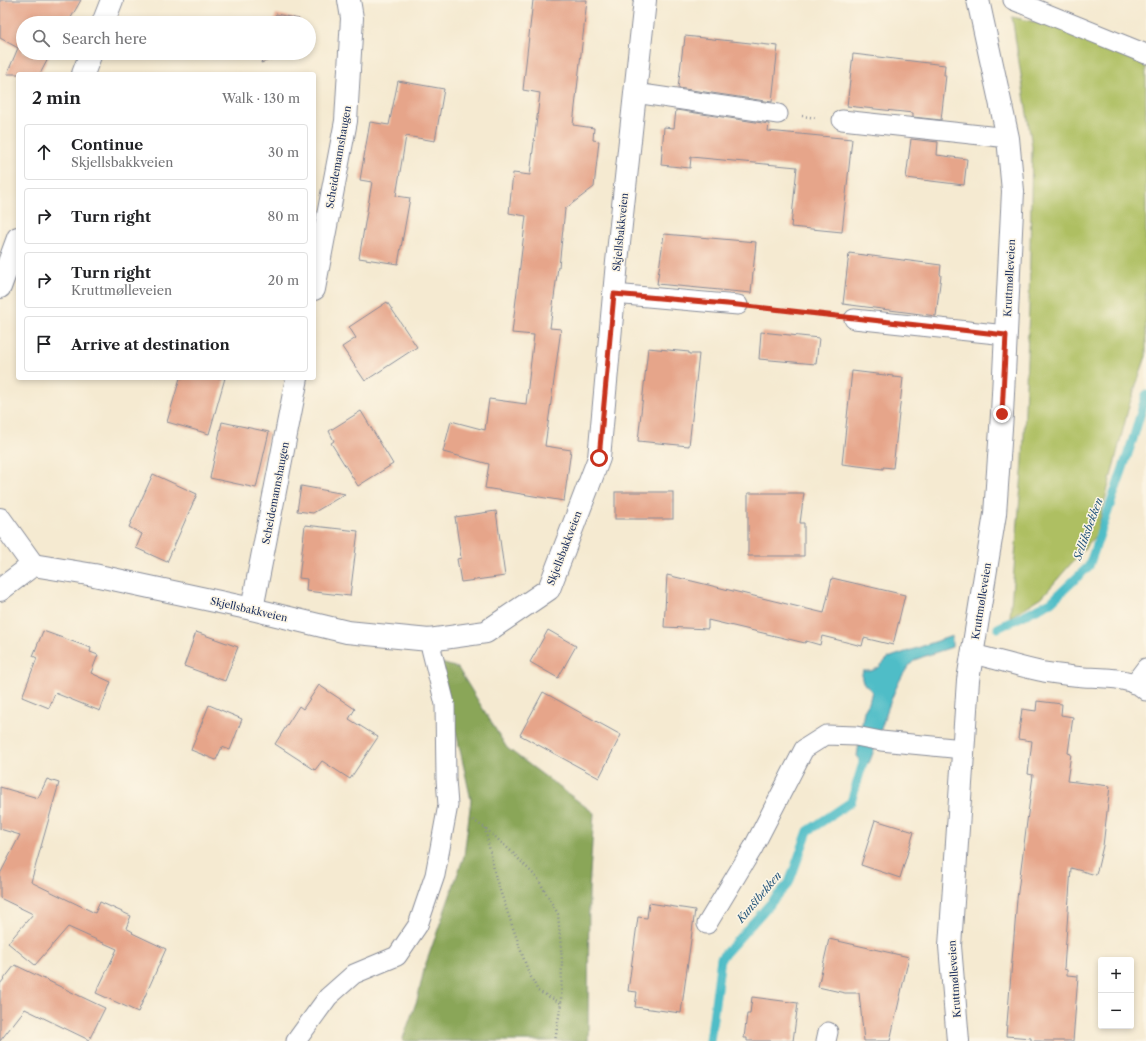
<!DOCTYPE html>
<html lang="en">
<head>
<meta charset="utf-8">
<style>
  body { margin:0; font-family:"Libre Caslon Text",serif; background:#f6f6f6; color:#202124 }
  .controls { position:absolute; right:12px; bottom:12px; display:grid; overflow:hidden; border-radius:4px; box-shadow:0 2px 6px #0003 }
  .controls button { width:36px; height:36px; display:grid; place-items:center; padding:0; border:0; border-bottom:1px solid #e0e0e0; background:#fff; color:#202124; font:20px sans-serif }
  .stop { position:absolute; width:12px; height:12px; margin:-9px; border:3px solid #c8321e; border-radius:50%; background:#fff }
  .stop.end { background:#c8321e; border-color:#fff; box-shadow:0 1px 4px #0008 }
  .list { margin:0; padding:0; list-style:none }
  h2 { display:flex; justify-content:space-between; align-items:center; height:52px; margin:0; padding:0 16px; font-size:17px }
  h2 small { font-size:13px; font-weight:400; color:#757577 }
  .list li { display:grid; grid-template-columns:26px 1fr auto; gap:12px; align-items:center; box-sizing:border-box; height:56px; margin:0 8px 8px; padding:0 8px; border:1px solid #e0e0e0; border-radius:4px }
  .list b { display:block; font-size:15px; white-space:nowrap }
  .list p { margin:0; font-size:13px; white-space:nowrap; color:#757577 }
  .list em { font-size:13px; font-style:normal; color:#757577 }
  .icon { flex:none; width:22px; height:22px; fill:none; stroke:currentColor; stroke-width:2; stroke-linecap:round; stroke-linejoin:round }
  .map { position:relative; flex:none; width:1146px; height:1041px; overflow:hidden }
  .search { position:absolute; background:#fff; box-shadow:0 2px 6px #0003; left:16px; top:16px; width:300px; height:44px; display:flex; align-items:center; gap:10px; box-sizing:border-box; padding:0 14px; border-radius:22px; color:#757577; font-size:15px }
  .panel { position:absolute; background:#fff; box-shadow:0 2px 6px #0003; left:16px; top:72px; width:300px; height:308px; border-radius:4px }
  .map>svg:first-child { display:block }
</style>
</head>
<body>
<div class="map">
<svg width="1146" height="1041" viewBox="0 0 1146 1041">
  <rect width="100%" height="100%" fill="#fcf5e5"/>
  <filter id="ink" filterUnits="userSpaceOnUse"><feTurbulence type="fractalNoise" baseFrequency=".025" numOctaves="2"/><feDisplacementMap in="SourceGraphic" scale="8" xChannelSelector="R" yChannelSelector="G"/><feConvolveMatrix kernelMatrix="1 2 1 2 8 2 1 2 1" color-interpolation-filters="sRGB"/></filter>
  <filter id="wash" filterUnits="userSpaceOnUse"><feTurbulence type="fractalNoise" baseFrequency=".012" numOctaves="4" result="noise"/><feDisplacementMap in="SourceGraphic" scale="16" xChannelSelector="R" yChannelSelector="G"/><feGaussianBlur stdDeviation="0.9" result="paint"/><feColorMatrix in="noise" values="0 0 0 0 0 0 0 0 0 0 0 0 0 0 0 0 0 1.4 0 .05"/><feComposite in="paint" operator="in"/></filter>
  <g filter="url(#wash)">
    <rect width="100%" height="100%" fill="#f5ead1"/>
    <polygon fill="#aebf62" stroke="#647760" points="1012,17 1067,29 1146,60 1146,356 1129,406 1096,535 1042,597 1010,617 1023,461 1029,307 1032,146"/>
    <polygon fill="#8aa658" stroke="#526a5b" points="441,663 458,668 507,748 594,813 589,889 588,1041 402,1041 417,1000 425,966 464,856 471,800"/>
    <path fill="#4fbdc7" stroke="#357692" d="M952 636V647C944 650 919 657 914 661 893 678 880 738 869 763H863L857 756 864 711 869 703 872 691C865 685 859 681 863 671H871L878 668 888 658Z"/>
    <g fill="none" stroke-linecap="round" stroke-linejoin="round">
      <g stroke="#4fbdc7" stroke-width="9">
        <polyline points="998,628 1051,602 1089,566 1133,439 1146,395"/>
        <polyline points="710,1041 721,958 789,883 808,831 851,802 863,763"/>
      </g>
    </g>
    <g id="blocks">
      <g fill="#e6a58a">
        <polygon points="0,0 81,0 68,23 23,23 23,53 51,53 40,74 7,74 18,48 0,38"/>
        <polygon points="533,0 587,0 573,125 594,128 593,140 599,141 594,187 565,209 559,267 558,267 550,328 561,329 545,446 571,450 564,501 485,488 489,464 443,452 451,421 485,430 489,399 526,404 534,335 512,333 526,216 509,213 513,173 530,175 540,93 523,90"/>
        <polygon points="276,14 299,19 298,23 273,23"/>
        <polygon points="685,36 778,46 772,102 678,88 683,46 684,46"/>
        <polygon points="264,53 290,53 261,63"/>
        <polygon points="853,54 945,65 944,75 946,75 941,120 913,117 913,113 847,106"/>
        <polygon points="398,81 444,89 435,141 406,136 396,196 410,198 398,264 359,258 372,182 360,180 370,122 389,125"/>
        <polygon points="676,110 769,124 768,131 852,139 842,232 791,227 797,167 691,157 690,168 661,165 664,127 674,128"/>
        <polygon points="911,139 938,142 937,155 967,159 964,185 906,178"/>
        <polygon points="664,234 756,242 751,293 657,284"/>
        <polygon points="849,253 941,265 940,274 941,275 936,316 843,304"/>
        <polygon points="387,302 417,347 365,381 342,347 356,338 349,327"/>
        <polygon points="761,332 819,338 816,364 759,359"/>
        <polygon points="648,348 689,352 689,354 699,354 689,446 638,441"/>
        <polygon points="852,371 893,376 893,377 903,378 893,468 883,467 883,469 842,464"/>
        <polygon points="180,378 225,378 209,434 167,422"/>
        <polygon points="361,411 393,464 358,486 331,443 334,441 329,431"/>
        <polygon points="222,422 269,432 256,488 210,478"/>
        <polygon points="153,474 197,494 167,562 136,548 142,534 129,527"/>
        <polygon points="301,486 345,494 313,513 297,511"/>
        <rect x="615" y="492" width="58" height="27"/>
        <polygon points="748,493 804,493 800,523 804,523 804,556 748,556"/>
        <polygon points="496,511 505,576 461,582 457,559 461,558 455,517"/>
        <polygon points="305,525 358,531 350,596 306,591 307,579 299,578"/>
        <polygon points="667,575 824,613 832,578 905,595 893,645 864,638 862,646 822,636 820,645 806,641 805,643 708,620 708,629 664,627"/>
        <polygon points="548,630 576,646 558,678 530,662"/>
        <polygon points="43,631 91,648 90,652 98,655 91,673 111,682 100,711 55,693 49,708 22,697 37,658 33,656"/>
        <polygon points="196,632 238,647 225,681 184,666"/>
        <polygon points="319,685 355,709 349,719 378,737 350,779 322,761 315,770 275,744 299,706 303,709"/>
        <polygon points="543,692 621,735 599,778 520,735"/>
        <polygon points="1037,701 1062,704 1061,715 1073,717 1068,753 1071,754 1067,781 1110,786 1103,846 1096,875 1071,868 1064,969 1067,970 1067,975 1078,976 1073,1041 1031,1041 1031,1038 1006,1036 1017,899 1033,775 1028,774 1032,741 1018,739 1022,709 1036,711"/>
        <polygon points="209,705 242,719 230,750 222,747 216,760 191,750"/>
        <polygon points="47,779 59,783 31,882 95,913 100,902 131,916 126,928 133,932 132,933 166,949 138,1012 96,993 117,949 68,927 35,965 8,943 33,914 0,898 0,874 20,835 0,829 0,787 38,798"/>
        <polygon points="875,820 914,832 900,878 861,865"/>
        <polygon points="649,903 695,910 681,1013 635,1007 637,992 628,991 638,917 647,918"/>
        <polygon points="829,939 909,957 890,1041 864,1041 859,993 845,993 818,987"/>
        <polygon points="15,965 105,1008 89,1040 25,1009 0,1041 0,984"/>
        <polygon points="752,997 798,1003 793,1041 747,1041 747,1038 744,1038 747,1014 750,1014"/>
      </g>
    </g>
  </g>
  <g filter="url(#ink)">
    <use href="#blocks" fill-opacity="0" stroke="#888c98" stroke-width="1"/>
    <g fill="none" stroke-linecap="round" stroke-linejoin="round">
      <g stroke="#888c98" stroke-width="21">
        <g id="lane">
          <polyline points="1013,0 1146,54"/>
          <polyline points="635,93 778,114"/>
          <polyline points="842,120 1008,138"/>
          <polyline points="614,294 738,305"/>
          <polyline points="854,319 1006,335"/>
          <path d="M972 654C996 659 1020 667 1044 672 1057 674 1071 676 1084 677 1102 678 1133 677 1146 691"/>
          <polyline points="1134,684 1146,668"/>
          <polyline points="707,924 753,848 804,749 826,735 856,736 881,741 963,749"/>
          <polyline points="296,1041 328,997 354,974 397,956 418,925 435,875 448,805 446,779 445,704 429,640"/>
          <polyline points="826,1041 828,1032"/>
        </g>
      </g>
      <g stroke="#888c98" stroke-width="24">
        <g id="street">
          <polyline points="103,23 112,0"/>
          <polyline points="83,74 91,53"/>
          <polyline points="0,287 18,238"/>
          <polyline points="314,289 346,121 352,18 349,0"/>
          <polyline points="0,519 33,565 0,590"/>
          <polyline points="33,565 94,575 252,609 347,632 429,640 486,632 549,589 599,458 617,262 645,0"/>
          <polyline points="252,609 297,378"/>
          <polyline points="958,1041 950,946 968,680 995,514 1002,414 1013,191 1008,138 978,0"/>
        </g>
      </g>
      <g stroke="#888c98" stroke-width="2.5" stroke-dasharray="1 3" stroke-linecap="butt">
        <polyline points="802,116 817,118"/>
        <polyline points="763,308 830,316"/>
        <polyline points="473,820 485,828 512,852 538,879 558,914 562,960 561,1003 555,1041"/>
        <polyline points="485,828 496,879 528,971 538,991 561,1003"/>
      </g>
      <use href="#lane" stroke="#fff" stroke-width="19"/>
      <use href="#street" stroke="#fff" stroke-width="22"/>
    </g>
  </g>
  <g fill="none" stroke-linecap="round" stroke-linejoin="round" filter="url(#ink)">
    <polyline stroke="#c8321e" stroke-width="5" points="599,458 614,294 738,305 1006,335 1002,414"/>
  </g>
  <g text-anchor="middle" stroke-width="3" stroke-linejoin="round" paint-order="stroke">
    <g font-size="10" fill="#1b2f5e" stroke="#fcf5e5">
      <text transform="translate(338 157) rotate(-80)" y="4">Scheidemannshaugen</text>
      <text transform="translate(620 232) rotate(-84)" y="4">Skjellsbakkveien</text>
      <text transform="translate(1009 278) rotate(-87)" y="4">Kruttmølleveien</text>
      <text transform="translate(275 493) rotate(-79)" y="4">Scheidemannshaugen</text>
      <text transform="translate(564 548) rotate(-69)" y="4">Skjellsbakkveien</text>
      <text transform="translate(981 601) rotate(-81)" y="4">Kruttmølleveien</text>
      <text transform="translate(249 609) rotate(13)" y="4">Skjellsbakkveien</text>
      <text transform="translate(954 979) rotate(-94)" y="4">Kruttmølleveien</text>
    </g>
    <g font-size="11" font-style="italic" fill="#2b5a7e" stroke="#fcf5e5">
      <text transform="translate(1088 529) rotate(-70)" y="4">Selliksbekken</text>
      <text transform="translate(759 897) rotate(-50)" y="4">Kunstbekken</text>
    </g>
  </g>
</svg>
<div class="controls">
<button>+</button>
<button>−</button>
</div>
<div class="stop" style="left:599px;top:458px"></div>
<div class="stop end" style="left:1002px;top:414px"></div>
<div class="search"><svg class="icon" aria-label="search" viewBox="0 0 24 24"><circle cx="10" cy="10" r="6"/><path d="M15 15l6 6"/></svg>Search here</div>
<section class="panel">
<h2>2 min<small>Walk · 130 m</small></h2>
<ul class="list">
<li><svg class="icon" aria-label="ahead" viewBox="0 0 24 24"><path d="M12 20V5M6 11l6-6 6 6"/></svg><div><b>Continue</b><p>Skjellsbakkveien</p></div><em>30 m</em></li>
<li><svg class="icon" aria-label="right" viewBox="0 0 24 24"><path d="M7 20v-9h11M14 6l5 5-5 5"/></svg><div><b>Turn right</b></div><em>80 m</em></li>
<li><svg class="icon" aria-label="right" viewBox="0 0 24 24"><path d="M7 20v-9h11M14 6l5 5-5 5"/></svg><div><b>Turn right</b><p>Kruttmølleveien</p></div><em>20 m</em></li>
<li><svg class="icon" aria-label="arrive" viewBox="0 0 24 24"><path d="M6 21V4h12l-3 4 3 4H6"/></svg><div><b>Arrive at destination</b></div></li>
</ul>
</section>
</div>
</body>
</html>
